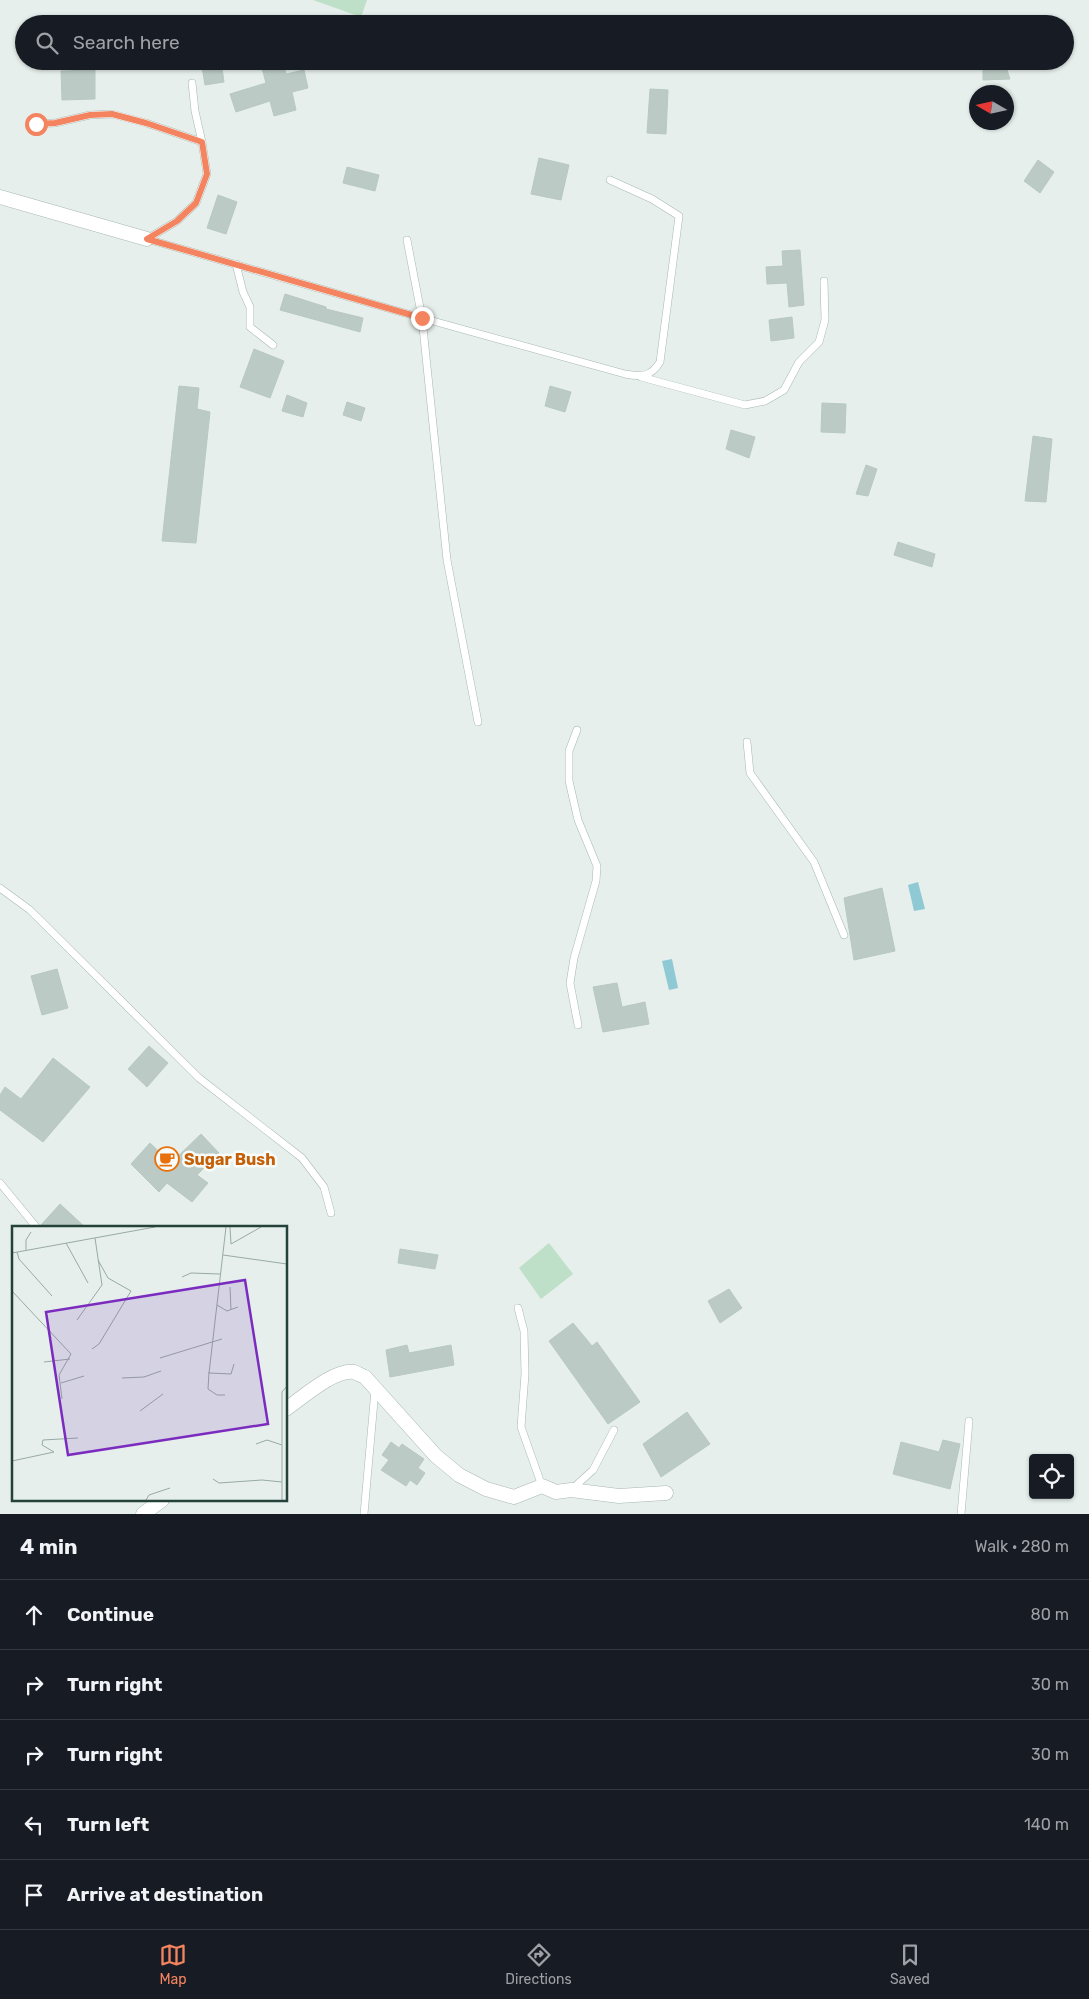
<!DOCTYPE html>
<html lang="en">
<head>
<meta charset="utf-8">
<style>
  body { margin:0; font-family:Rubik,sans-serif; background:#20242c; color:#f1f3f6 }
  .controls { position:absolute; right:15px; bottom:15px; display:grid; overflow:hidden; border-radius:5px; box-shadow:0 1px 4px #0004 }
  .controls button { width:45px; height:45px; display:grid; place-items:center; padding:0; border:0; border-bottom:1px solid #363941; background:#171b24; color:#f1f3f6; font:25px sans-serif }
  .compass { position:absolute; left:969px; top:85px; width:45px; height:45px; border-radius:50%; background:#171b24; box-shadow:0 1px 4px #0004; rotate:279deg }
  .stop { position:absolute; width:15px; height:15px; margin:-11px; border:4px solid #f4845f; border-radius:50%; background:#fff }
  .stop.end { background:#f4845f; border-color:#fff; box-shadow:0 1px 5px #0008 }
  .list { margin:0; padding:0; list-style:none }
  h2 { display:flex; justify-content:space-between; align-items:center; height:65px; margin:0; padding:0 20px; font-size:21px }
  h2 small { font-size:16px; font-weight:400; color:#9ea1a6 }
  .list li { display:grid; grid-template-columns:32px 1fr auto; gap:15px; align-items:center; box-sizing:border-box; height:70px; padding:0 20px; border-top:1px solid #363941 }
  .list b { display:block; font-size:19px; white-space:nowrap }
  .list em { font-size:16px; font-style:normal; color:#9ea1a6 }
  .icon { flex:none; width:28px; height:28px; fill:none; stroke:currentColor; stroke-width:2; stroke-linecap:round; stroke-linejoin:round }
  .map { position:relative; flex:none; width:1089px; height:1514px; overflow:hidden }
  .search { position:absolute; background:#171b24; box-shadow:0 1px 4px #0004; left:15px; right:15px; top:15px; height:55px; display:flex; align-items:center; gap:12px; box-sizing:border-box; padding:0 18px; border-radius:28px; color:#9ea1a6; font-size:19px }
  .sheet { height:415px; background:#171b24 }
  nav { display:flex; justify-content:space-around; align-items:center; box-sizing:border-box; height:70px; border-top:1px solid #363941; background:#171b24; font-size:14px; color:#9ea1a6 }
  nav a { display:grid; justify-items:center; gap:2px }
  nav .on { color:#f4845f }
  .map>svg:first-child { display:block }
</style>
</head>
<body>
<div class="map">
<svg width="1089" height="1514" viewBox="0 0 1089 1514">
  <rect width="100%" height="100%" fill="#e6efeb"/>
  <g fill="#bfe0c8">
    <polygon points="313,0 367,0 361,17"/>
    <polygon points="549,1243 573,1274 541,1299 519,1268"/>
  </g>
  <g fill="#8ec9d4">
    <polygon points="918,882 925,909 914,911 908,885"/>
    <polygon points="672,959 678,988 669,990 662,961"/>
  </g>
  <g fill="#bbcac4" stroke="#b8c9c2">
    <polygon points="201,61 221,61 224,82 205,85"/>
    <polygon points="260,61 283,61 286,74 304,70 308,88 292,92 296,110 274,116 270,101 236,112 230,94 266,83"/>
    <polygon points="983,61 1004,61 1010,79 983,80"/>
    <polygon points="95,70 95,99 62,100 61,71"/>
    <polygon points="650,89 668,90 666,134 647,133"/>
    <polygon points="539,158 569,165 561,200 531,194"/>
    <polygon points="1038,160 1054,172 1040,193 1024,181"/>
    <polygon points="347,167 379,175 375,191 343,183"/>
    <polygon points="218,195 237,202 226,234 207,228"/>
    <polygon points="800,250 804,305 789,307 787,283 767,284 766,267 783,266 782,251"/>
    <polygon points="285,294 326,307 326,309 363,318 360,332 280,310"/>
    <polygon points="792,317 794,338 771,341 769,320"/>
    <polygon points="254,349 284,361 270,398 240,387"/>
    <polygon points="179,386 199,388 197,409 210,412 196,543 162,541"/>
    <polygon points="550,386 571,392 565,412 545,406"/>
    <polygon points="287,395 307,403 303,417 282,411"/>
    <polygon points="347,402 365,408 361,421 343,415"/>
    <polygon points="822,403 846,404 845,433 821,432"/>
    <polygon points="731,430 755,437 749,458 726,449"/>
    <polygon points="1033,436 1052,439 1046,502 1025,501"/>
    <polygon points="866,465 877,469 868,496 856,494"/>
    <polygon points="898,542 935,554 932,567 894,555"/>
    <polygon points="882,888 895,951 854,960 844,898"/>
    <polygon points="57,969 68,1008 42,1015 31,976"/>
    <polygon points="617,983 622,1007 645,1002 649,1024 603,1032 593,987"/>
    <polygon points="149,1046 168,1063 147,1087 128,1069"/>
    <polygon points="53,1058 90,1087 43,1142 0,1110 0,1095 5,1087 21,1099"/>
    <polygon points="201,1134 219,1153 197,1175 208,1183 192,1202 167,1183 159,1192 131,1164 150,1143 171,1163"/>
    <polygon points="60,1204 86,1228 42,1228 41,1225"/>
    <polygon points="400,1249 438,1255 435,1269 398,1263"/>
    <polygon points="729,1289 742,1308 720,1323 708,1301"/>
    <polygon points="573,1323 592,1346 597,1342 640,1402 608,1424 549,1341"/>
    <polygon points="407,1345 409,1353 451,1345 454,1365 390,1377 386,1350"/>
    <polygon points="687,1412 710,1444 661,1477 643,1444"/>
    <polygon points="943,1440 960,1444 950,1489 893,1474 901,1442 939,1452"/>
    <polygon points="391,1442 399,1448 402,1444 424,1459 418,1468 425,1473 417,1485 410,1480 406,1486 381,1470 389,1460 382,1455"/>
  </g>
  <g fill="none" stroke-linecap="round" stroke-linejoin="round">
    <g stroke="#a8b8b2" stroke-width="8">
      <g id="lane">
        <polyline points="36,124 55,123 90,115 112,114 146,123 202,142"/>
        <path d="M147 239 422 318 625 374C641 377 651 377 660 362L679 216 652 199 610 180"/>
        <polyline points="147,239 177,221 196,203 207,174 202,142 195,111 192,83"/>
        <polyline points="407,240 422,318 447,560 478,722"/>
        <polyline points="236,264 243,292 250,307 250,327 273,345"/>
        <polyline points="641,377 745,405 765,401 784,390 799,362 819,342 825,320 824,281"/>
        <polyline points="577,730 569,751 569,781 578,820 597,866 596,881 574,958 570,983 578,1025"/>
        <polyline points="747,742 750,773 814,862 844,935"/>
        <polyline points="0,888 30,910 199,1078 302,1158 324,1187 331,1213"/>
        <polyline points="0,1183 37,1228"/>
        <polyline points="518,1308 524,1331 525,1374 521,1427 542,1486"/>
        <polyline points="571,1490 593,1470 614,1430"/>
        <polyline points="364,1514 375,1390"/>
        <polyline points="961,1514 969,1421"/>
      </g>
    </g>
    <g stroke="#a8b8b2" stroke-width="15">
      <g id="street">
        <polyline points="0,197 147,239"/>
        <path d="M286 1409C302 1398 334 1369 354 1372 357 1373 362 1376 365 1377L436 1456 459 1475 486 1489 514 1497 542 1486 556 1492 571 1490 619 1496 666 1493"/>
        <polyline points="143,1514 162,1500"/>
      </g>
    </g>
    <use href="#lane" stroke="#fff" stroke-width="7"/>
    <use href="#street" stroke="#fff" stroke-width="14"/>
  </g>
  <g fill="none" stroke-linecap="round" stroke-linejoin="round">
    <polyline stroke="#f4845f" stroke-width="6" points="36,124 55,123 90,115 112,114 146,123 202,142 207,174 196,203 177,221 147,239 422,318"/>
  </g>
  <defs>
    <g id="cafe-ring" transform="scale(1.25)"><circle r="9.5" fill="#f7fbf9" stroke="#e8710a" stroke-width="1.5"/><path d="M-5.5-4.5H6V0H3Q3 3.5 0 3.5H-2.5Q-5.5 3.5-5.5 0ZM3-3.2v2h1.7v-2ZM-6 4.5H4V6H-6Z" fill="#e8710a"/></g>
  </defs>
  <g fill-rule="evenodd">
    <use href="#cafe-ring" x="167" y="1159"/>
  </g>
  <g text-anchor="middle" stroke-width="5" stroke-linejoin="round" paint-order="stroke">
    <g font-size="16" font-weight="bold" fill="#c56008" stroke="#f7fbf9" text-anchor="start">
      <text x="184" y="1165">Sugar Bush</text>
    </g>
  </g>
  <g transform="translate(12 1226)">
    <rect width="275" height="275" fill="#e6efeb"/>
    <path fill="none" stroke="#98aaa4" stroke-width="1" d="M214 1 197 147 219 148 222 138M218 1 219 18 249 1M54 17 76 57M14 24V14L19 6M5 26 7 33 40 70M0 27 143 1M211 29 275 38M170 51 179 47 208 48M218 61 219 84M0 65 59 128 47 149 50 173M205 79 215 85 226 81M65 94 90 59 83 12M80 123 87 118 119 65 96 52 86 34M148 132 210 113M32 136 58 133M197 146 196 163 205 169H213M110 152 132 151 149 145M49 157 72 150M128 185 151 168M244 218 255 214 270 219M0 235 42 226 30 219 31 214 66 212M201 253 207 257 250 254 270 256M134 274 137 269 158 262M270 274V166L275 160"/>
    <path fill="#7b2cbf" fill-opacity="0.15" stroke="#7b2cbf" stroke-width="2.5" d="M233 54 256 198 56 229 34 86Z"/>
    <rect width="275" height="275" fill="none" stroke="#24423a" stroke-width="2.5"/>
  </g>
</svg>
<div class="controls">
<button><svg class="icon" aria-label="locate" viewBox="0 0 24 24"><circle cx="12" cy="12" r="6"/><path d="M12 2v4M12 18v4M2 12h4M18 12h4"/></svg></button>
</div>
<svg class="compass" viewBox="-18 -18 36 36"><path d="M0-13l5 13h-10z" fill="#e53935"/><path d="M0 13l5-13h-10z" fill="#9ea1a6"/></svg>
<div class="stop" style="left:36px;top:124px"></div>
<div class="stop end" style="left:422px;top:318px"></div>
<div class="search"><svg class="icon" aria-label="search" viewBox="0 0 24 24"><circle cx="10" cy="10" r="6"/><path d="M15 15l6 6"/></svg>Search here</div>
</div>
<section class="sheet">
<h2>4 min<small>Walk · 280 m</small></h2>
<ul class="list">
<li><svg class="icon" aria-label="ahead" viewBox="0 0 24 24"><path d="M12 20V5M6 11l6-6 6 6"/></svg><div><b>Continue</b></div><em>80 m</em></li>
<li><svg class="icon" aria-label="right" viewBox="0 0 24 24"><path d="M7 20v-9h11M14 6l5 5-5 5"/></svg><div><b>Turn right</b></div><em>30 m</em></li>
<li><svg class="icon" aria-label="right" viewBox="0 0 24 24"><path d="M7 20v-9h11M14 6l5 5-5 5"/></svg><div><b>Turn right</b></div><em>30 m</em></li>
<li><svg class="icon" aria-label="left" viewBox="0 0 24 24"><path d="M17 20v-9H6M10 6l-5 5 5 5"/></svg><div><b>Turn left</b></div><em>140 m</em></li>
<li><svg class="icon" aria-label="arrive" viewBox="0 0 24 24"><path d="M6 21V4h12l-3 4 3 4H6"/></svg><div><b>Arrive at destination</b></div></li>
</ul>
</section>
<nav>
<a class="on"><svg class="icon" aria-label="map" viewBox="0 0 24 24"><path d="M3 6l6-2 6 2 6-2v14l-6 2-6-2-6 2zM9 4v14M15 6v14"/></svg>Map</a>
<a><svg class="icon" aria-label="directions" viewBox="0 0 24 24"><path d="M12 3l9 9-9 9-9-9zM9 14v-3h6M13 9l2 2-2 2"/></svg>Directions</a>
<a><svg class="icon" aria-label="saved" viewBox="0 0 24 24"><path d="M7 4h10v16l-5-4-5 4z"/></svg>Saved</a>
</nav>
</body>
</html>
